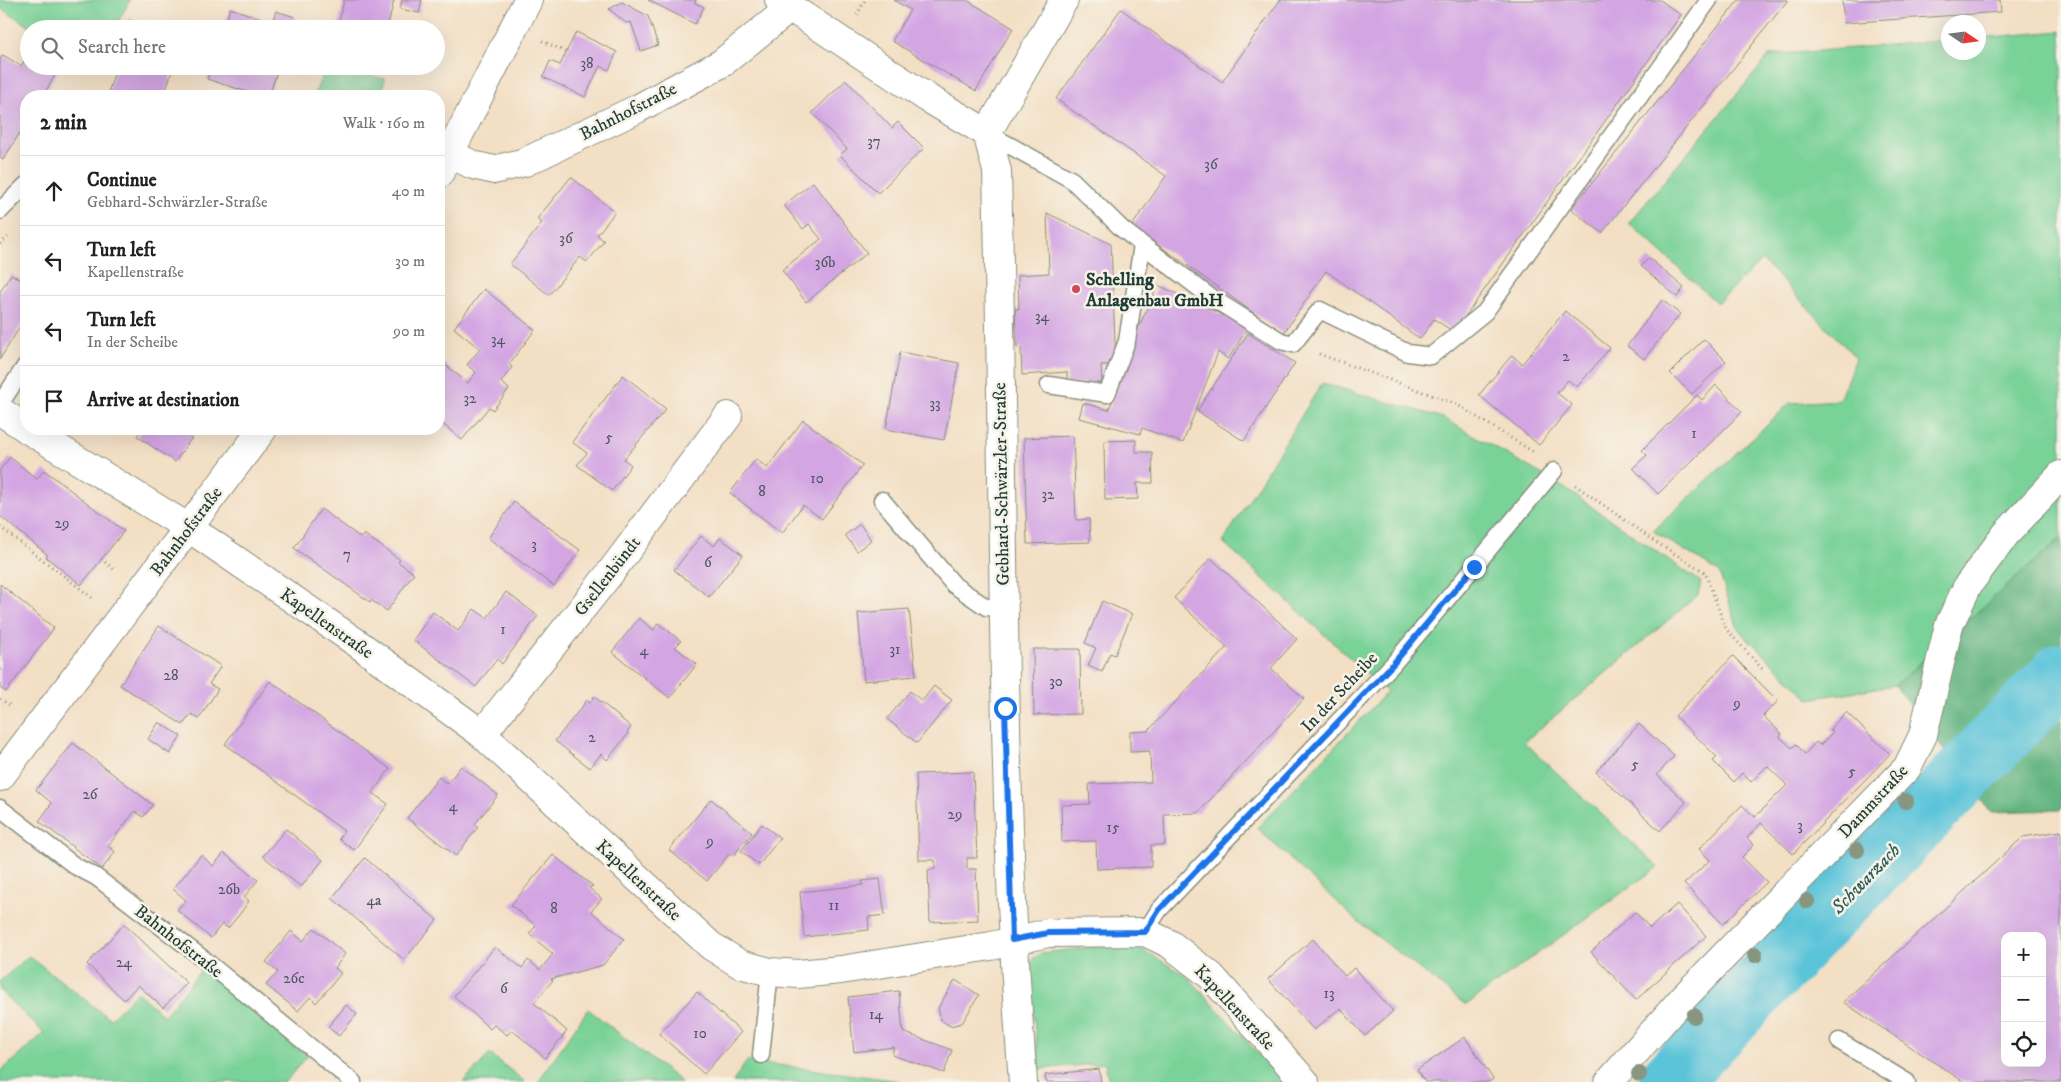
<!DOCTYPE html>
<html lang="en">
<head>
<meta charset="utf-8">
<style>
  body { margin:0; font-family:"IM FELL DW Pica",serif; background:#f2f2f2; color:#202124 }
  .controls { position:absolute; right:15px; bottom:15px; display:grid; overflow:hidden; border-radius:10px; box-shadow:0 5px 20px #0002 }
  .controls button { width:45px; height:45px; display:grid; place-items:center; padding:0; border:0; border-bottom:1px solid #e0e0e0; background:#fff; color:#202124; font:25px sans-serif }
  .compass { position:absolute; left:1941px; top:15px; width:45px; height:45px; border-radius:50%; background:#fff; box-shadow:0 5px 20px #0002; rotate:103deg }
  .stop { position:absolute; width:15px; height:15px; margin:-11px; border:4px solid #1a73e8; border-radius:50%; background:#fff }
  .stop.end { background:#1a73e8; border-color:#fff; box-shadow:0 1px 5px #0008 }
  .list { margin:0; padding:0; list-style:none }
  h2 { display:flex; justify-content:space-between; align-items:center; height:65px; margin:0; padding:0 20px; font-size:21px }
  h2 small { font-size:16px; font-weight:400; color:#757577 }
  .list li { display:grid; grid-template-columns:32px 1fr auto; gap:15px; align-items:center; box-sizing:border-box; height:70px; padding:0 20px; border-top:1px solid #e0e0e0 }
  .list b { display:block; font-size:19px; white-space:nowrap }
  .list p { margin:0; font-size:16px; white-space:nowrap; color:#757577 }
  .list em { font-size:16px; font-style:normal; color:#757577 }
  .icon { flex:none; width:28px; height:28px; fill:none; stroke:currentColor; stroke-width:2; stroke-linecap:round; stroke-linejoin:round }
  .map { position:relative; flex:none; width:2061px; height:1082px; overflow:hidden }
  .search { position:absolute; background:#fff; box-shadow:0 5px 20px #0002; left:20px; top:20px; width:425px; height:55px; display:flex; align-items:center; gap:12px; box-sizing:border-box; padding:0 18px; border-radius:28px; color:#757577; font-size:19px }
  .panel { position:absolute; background:#fff; box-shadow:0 5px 20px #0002; left:20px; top:90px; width:425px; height:345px; border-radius:20px }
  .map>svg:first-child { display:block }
</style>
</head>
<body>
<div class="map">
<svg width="2061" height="1082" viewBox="0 0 2061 1082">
  <rect width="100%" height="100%" fill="#f7f3e8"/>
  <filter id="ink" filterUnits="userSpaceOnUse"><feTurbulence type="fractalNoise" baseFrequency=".02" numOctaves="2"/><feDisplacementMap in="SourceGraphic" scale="10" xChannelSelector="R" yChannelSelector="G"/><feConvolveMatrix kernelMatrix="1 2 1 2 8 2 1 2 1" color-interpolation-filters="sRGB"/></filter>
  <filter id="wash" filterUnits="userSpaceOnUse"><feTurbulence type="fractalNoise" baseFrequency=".0096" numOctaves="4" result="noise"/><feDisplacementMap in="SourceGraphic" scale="20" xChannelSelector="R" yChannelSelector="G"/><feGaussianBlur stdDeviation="1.12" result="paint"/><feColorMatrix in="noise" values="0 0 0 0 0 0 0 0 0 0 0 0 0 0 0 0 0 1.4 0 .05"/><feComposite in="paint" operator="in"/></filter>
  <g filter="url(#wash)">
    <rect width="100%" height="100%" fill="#f3dfc4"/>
    <g fill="#79d298" stroke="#4c8866">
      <polygon points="0,0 130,0 114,29 34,29 0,8"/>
      <polygon points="2061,31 2061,538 1895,685 1809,699 1738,629 1719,572 1653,531 1790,403 1839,400 1856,358 1762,260 1717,303 1629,223 1770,55 1948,40 1948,52 1978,52 1979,38"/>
      <polygon points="326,66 370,66 368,75 385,79 381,96 314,96"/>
      <polygon points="1322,383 1443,418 1557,483 1701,582 1698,595 1524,742 1658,867 1466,1005 1356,920 1257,828 1387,692 1223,542"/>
      <polygon points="1101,946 1125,946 1143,950 1187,976 1284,1082 1109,1082 1105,1063 1039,1069 1029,967 1033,958 1042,953"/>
      <polygon points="29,956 110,1019 137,992 164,1016 202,969 308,1055 285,1082 0,1082 0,1072 44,1033 0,991 0,981"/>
      <polygon points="588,1009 681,1082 538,1082"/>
      <polygon points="490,1054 525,1082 463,1082"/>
      <polygon points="747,1061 900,1081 901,1082 733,1082"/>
    </g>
    <polygon fill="#62b480" stroke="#40785a" points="2061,538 2061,810 1991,812 1895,685"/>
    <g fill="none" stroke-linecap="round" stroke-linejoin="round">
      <polyline stroke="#5cc4d9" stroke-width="62" points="1669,1082 1748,997 2061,674"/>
    </g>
    <g id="blocks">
      <g fill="#d3a5e3" fill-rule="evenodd">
        <polygon points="344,0 394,0 387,29 350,29 338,26"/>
        <polygon points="402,0 422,0 419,13 400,9"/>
        <polygon points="648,0 696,0 695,3 704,7 695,24"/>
        <polygon points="894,0 967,0 1013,28 976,91 892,41 910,10"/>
        <polygon points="1280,0 1660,0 1681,15 1454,332 1434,319 1420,339 1326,271 1283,334 1132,226 1166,176 1056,99 1121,9 1222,82"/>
        <polygon points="1739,0 1788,0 1602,233 1571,209"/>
        <polygon points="1842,0 2000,0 2001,12 1844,23"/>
        <polygon points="622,2 648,16 658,45 641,51 631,22 626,23 609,9"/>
        <polygon points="230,8 266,20 263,29 224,29"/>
        <polygon points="276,11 295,17 292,29 270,29"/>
        <polygon points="129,20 153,28 153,29 127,29"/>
        <polygon points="576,32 617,52 609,70 600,66 585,97 543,77 550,61 560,65"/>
        <polygon points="29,53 29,66 60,67 43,96 26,96 26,123 3,160 0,158 0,59 3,55 21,66"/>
        <polygon points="117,66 166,66 173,68 164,96 107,96"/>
        <polygon points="212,66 279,66 269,96 260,96 207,79"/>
        <polygon points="846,80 892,128 898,122 924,148 878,193 840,155 847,149 812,113"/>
        <polygon points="571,177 615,212 597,235 604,241 587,262 580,257 549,295 510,264 542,223 537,219"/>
        <polygon points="813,182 867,253 806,302 782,270 821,239 809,224 803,229 784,205"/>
        <polygon points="1047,213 1111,244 1116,365 1101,365 1102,383 1067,384 1067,372 1022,375 1021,347 1017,348 1015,309 1019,309 1018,275 1049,273"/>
        <polygon points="1649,258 1684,288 1677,297 1641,266"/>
        <polygon points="11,274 26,283 26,317 0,359 0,292"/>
        <polygon points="1158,285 1233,320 1247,329 1228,359 1218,352 1183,443 1142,428 1140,434 1079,418 1083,403 1109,410 1135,335"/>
        <polygon points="484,289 535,330 509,364 512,367 501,382 509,389 493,410 489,407 462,440 439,421 439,368 443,363 468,383 476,372 467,365 480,349 454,328"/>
        <polygon points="1662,300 1680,314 1644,359 1627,346"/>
        <polygon points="1565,311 1610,348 1577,387 1568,380 1557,393 1572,405 1539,445 1479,395 1512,355 1522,364"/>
        <polygon points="1248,333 1295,363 1244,441 1197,411"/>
        <polygon points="1704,339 1726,361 1692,394 1670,373"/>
        <polygon points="900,352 959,363 944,440 886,429"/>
        <polygon points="623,375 666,409 624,459 631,465 612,491 577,465 587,453 572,442"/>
        <polygon points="1716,385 1742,412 1658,494 1633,468 1647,455 1642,450 1697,395 1702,400"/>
        <polygon points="803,420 863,465 822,519 803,505 782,533 730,493 756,459 767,468"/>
        <polygon points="142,429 198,429 175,462 137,436"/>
        <polygon points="1073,436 1076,520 1089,519 1090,542 1027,544 1024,438"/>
        <polygon points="1136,440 1136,452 1152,452 1153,483 1137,483 1138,499 1105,500 1104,441"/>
        <polygon points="10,457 37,479 44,470 124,531 81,585 46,557 48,555 0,516 0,470"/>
        <polygon points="514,502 580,550 554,586 488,538"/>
        <polygon points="321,509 361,538 364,534 400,560 398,562 414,573 387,611 371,600 370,602 294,548"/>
        <polygon points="860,524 871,540 857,551 845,535"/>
        <polygon points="701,536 714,546 720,538 743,555 709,597 674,570"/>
        <polygon points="1211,558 1297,639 1271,668 1304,699 1198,813 1164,814 1165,845 1151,845 1151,867 1097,869 1096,841 1062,842 1061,805 1090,804 1089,784 1151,782 1150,751 1130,752 1130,732 1148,731 1227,647 1174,598"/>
        <polygon points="0,584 54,628 6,692 0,688"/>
        <polygon points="506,592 538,616 502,664 497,659 476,687 413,640 433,612 458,631 474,609 487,618"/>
        <polygon points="1102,601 1132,614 1115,655 1110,653 1102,672 1088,666 1096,648 1085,643"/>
        <polygon points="909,609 916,676 864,681 858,613"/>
        <polygon points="639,618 654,630 658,623 681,641 675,647 697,664 670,698 612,652"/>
        <polygon points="159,626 221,666 209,684 218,689 199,719 191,714 183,725 120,685"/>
        <polygon points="1033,649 1080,649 1081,714 1034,715"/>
        <polygon points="1733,656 1778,701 1763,716 1782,734 1780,737 1792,748 1796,744 1805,754 1816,742 1820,745 1833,732 1830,729 1846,712 1890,754 1793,854 1761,823 1747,838 1754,845 1742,857 1767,882 1723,924 1684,884 1710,860 1699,849 1742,805 1755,817 1787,785 1767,766 1751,782 1742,773 1734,782 1713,761 1717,757 1675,716"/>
        <polygon points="270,681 390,769 372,793 388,804 354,850 339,839 344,831 225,744"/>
        <polygon points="934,686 952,700 917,743 887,719 910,691 922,701"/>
        <polygon points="594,696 631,727 627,733 628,734 607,760 601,754 590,768 555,741 587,700 590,703"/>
        <polygon points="159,722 181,736 170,754 148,739"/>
        <polygon points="1639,724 1674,756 1657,775 1686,802 1660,831 1596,772"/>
        <polygon points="73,743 153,805 143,817 135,811 108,846 115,852 102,869 39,821 52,803 36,790"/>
        <polygon points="461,766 498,795 475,824 478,827 456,856 407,818 439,777 447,784"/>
        <polygon points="973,772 977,858 967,858 967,869 976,869 978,920 930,922 928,870 935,869 935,860 919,860 916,774"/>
        <polygon points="711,799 752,833 733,856 730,853 707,881 669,850"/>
        <polygon points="762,824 780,838 759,865 741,851"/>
        <polygon points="286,829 323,860 301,887 263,856"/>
        <path d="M2061 831V1082H1964L1843 1002 2023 837ZM2005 936H2042V1063H2005Z"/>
        <polygon points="224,853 258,880 244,897 249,901 239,915 228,928 222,924 211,938 177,910 186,900 173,889 201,855 213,866"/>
        <polygon points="553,855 593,886 589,888 602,899 591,911 624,939 603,965 551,979 553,980 534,1003 567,1031 545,1058 512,1030 507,1035 494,1025 490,1029 454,996 495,947 522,968 528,960 540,970 553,954 529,934 536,926 511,905"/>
        <polygon points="365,858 437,920 404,960 332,898"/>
        <polygon points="880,879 885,915 868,917 869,930 804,937 800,892 863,885 862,881"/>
        <polygon points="1677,904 1706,936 1636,1000 1591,952 1635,912 1650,928"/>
        <polygon points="124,924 187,983 163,1008 138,985 124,1000 87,964"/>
        <polygon points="314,928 345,954 335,968 341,973 329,988 316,1003 310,997 298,1011 266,985 278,972 266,962 291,931 303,941"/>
        <polygon points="1313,939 1345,976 1354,968 1393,1011 1365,1036 1340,1008 1314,1030 1268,979"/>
        <polygon points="955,980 979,995 962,1023 950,1026 941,1020 938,1008"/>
        <polygon points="899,991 903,1032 952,1050 944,1073 892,1055 894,1047 854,1052 848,997"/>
        <polygon points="697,992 741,1032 704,1074 659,1034"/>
        <polygon points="346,1005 357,1014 339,1036 328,1027"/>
        <polygon points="1465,1037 1493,1079 1489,1082 1425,1082 1417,1070"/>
        <polygon points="1099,1069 1101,1082 1046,1082 1045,1075"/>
      </g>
    </g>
  </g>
  <g filter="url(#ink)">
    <use href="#blocks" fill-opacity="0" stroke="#898e7c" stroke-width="1"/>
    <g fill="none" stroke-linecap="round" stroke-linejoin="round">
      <g stroke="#898e7c" stroke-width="19">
        <g id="service">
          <polyline points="987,133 1072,180 1122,229 1209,296 1281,341 1293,344 1320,310 1408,353 1431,356 1485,312 1709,0"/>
          <polyline points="0,211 26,185"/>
          <polyline points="1049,385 1107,394 1127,341 1142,245"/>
          <polyline points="0,404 26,365"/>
          <polyline points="882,500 954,585 986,607 1003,608"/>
          <polyline points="0,808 75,866 96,877 201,957 353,1082"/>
          <polyline points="1145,932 1159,910 1393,664 1554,471"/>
          <polyline points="1839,1041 1907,1082"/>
          <polyline points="761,1055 770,972"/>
        </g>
      </g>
      <g stroke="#898e7c" stroke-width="30">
        <g id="minor">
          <path d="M779 0 929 99 987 133 997 171C1005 475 999 779 1023 1082"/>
          <polyline points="987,133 1064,0"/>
          <polyline points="450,154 473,165 494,170 525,162 637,109 722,63 790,8"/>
          <polyline points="0,411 26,428"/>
          <polyline points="27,429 189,528 357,643 482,734 711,946 740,964 770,972 798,974 841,970 991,946 1048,933 1145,932 1170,944 1211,976 1305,1082"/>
          <polyline points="482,734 607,577 728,416"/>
          <polyline points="1609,1082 1684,997 1907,768 1923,735 1949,625 1968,585 2006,534 2061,475"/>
        </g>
      </g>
      <g stroke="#898e7c" stroke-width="30">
        <g id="tertiary">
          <polyline points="439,174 528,0"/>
          <polyline points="0,777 263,429"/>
        </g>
      </g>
      <g stroke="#898e7c" stroke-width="3" stroke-dasharray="1 4" stroke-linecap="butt">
        <polyline points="857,15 865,0"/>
        <polyline points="542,41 566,52"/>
        <polyline points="0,244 8,237"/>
        <polyline points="1319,354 1456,404 1535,453"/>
        <polyline points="1575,485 1657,543 1705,572 1726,629 1764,671"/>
        <polyline points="0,527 95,600"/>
        <polyline points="101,559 116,571"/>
        <polyline points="0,699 12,707"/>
      </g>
      <use href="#service" stroke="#fff" stroke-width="16"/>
      <use href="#minor" stroke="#fff" stroke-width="28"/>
      <use href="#tertiary" stroke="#fff" stroke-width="28"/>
    </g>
    <g fill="#889680">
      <circle cx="1906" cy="801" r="8"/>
      <circle cx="1857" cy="850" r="8"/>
      <circle cx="1807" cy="901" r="8"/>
      <circle cx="1755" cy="955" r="8"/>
      <circle cx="1694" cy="1016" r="8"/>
      <circle cx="1639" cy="1074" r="8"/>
    </g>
  </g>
  <g fill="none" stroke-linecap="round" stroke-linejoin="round" filter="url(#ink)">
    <polyline stroke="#1a73e8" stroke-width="6" points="1005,708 1012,940 1048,933 1145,932 1159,910 1393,664 1474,567"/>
  </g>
  <circle fill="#d1495b" stroke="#f7f3e8" stroke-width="2" cx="1076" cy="289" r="5"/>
  <g text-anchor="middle" stroke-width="5" stroke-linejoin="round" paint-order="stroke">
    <g font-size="15" fill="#4c5760">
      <text x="587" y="68">38</text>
      <text x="874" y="146">37</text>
      <text x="1211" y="169">36</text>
      <text x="566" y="243">36</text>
      <text x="825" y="267">36b</text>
      <text x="1042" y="321">34</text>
      <text x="498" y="344">34</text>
      <text x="1566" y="361">2</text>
      <text x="470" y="403">32</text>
      <text x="935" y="408">33</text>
      <text x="1694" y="438">1</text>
      <text x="609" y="442">5</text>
      <text x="817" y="483">10</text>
      <text x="762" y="496">8</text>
      <text x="1048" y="499">32</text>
      <text x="62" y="528">29</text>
      <text x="534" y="549">3</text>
      <text x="347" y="559">7</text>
      <text x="708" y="567">6</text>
      <text x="503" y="634">1</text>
      <text x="895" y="654">31</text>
      <text x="644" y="655">4</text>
      <text x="171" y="680">28</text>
      <text x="1056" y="686">30</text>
      <text x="1737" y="708">9</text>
      <text x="592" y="742">2</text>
      <text x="1635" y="769">5</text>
      <text x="1852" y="776">5</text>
      <text x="90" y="799">26</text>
      <text x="453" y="811">4</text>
      <text x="955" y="819">29</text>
      <text x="1800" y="830">3</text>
      <text x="1113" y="832">15</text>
      <text x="710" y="846">9</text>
      <text x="229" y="894">26b</text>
      <text x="374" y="905">4a</text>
      <text x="834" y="910">11</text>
      <text x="554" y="913">8</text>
      <text x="124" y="967">24</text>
      <text x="294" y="983">26c</text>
      <text x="504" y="993">6</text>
      <text x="1329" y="998">13</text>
      <text x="876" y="1019">14</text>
      <text x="700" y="1038">10</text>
    </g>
    <g font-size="18" fill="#1f3d34" stroke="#f7f3e8">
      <text transform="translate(628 111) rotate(-27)" y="6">Bahnhofstraße</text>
      <text transform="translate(1001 484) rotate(-91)" y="6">Gebhard-Schwärzler-Straße</text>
      <text transform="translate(186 531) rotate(-53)" y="6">Bahnhofstraße</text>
      <text transform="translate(607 576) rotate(-52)" y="6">Gsellenbündt</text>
      <text transform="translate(327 623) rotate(35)" y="6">Kapellenstraße</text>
      <text transform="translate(1339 692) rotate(-47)" y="6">In der Scheibe</text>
      <text transform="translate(1873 801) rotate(-47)" y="6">Dammstraße</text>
      <text transform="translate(639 880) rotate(43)" y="6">Kapellenstraße</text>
      <text transform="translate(179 941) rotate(38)" y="6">Bahnhofstraße</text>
      <text transform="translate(1235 1007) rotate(47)" y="6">Kapellenstraße</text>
    </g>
    <g font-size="18" font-weight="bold" fill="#1f3d34" stroke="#f7f3e8" text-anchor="start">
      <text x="1086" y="285">Schelling<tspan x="1086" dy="21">Anlagenbau GmbH</tspan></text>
    </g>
    <g font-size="19" font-style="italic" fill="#2e5f5d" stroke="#f7f3e8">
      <text transform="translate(1865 878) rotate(-46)" y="7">Schwarzach</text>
    </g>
  </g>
</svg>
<div class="controls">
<button>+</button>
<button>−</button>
<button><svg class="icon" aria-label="locate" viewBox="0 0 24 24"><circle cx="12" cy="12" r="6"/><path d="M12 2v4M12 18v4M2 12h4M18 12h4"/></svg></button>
</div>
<svg class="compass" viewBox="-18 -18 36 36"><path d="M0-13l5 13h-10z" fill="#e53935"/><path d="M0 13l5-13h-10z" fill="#757577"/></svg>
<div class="stop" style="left:1005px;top:708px"></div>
<div class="stop end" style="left:1474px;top:567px"></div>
<div class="search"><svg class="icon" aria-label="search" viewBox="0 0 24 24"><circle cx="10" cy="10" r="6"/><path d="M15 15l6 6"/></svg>Search here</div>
<section class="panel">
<h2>2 min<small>Walk · 160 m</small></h2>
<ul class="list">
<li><svg class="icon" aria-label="ahead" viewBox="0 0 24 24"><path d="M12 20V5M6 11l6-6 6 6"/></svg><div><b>Continue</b><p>Gebhard-Schwärzler-Straße</p></div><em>40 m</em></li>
<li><svg class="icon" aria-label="left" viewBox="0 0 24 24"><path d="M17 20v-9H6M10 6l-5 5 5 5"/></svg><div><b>Turn left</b><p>Kapellenstraße</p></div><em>30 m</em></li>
<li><svg class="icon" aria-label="left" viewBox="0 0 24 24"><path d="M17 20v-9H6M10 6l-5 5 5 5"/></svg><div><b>Turn left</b><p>In der Scheibe</p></div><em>90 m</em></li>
<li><svg class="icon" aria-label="arrive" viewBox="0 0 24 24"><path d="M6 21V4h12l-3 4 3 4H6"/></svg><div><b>Arrive at destination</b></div></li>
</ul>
</section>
</div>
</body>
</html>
